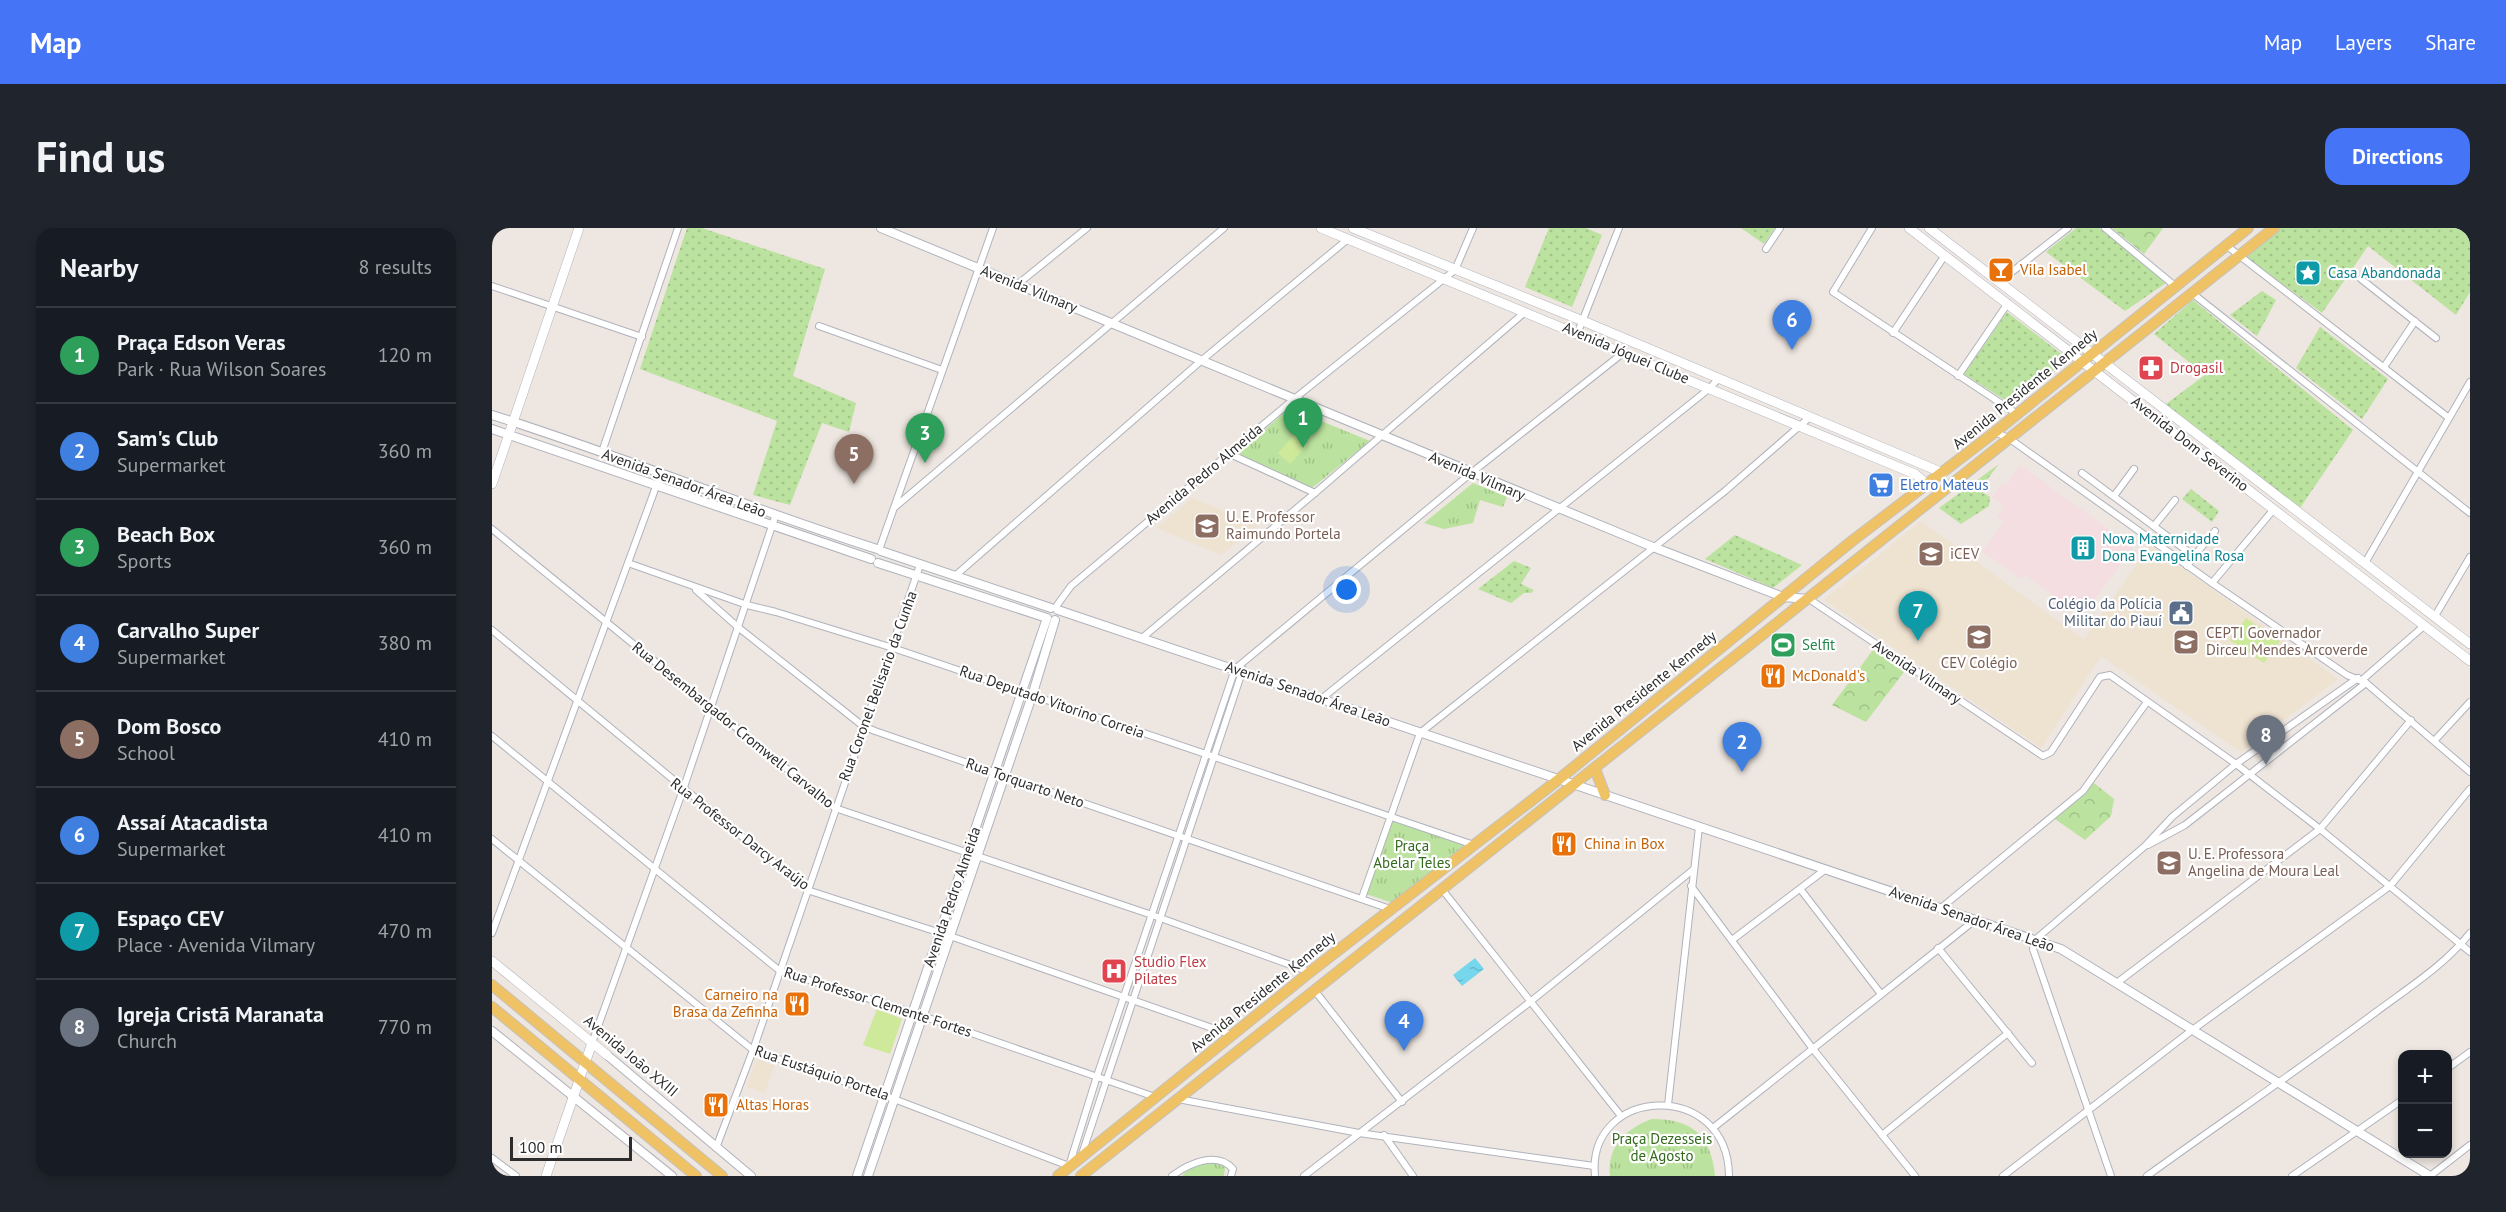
<!DOCTYPE html>
<html lang="en">
<head>
<meta charset="utf-8">
<style>
  body { margin:0; font-family:"PT Sans",sans-serif; background:#20242c; color:#f1f3f6 }
  .controls { position:absolute; right:18px; bottom:18px; display:grid; overflow:hidden; border-radius:12px; box-shadow:0 3px 9px #0003 }
  .controls button { width:54px; height:54px; display:grid; place-items:center; padding:0; border:0; border-bottom:2px solid #363941; background:#171b24; color:#f1f3f6; font:30px sans-serif }
  .scale { position:absolute; left:18px; bottom:15px; width:122px; box-sizing:border-box; padding-left:6px; border:3px solid #2d2d2d; border-top:0; font-size:16px; line-height:21px; white-space:nowrap; color:#2d2d2d; -webkit-text-stroke:4px #fff; paint-order:stroke }
  .you { position:absolute; left:855px; top:362px; width:21px; height:21px; margin:-15px; border:4px solid #fff; border-radius:50%; background:#1a73e8; box-shadow:0 0 0 9px #1a73e833 }
  .badge { display:grid; place-items:center; width:39px; height:39px; border-radius:50%; background:#4575f6; color:#fff; font-size:20px; font-weight:700 }
  .pin { position:absolute; translate:-50% -50px; filter:drop-shadow(0 2px 3px #0008) }
  .pin::after { content:''; position:absolute; top:32px; width:21px; height:18px; background:inherit; clip-path:polygon(0 0,100% 0,50% 100%) }
  .list { margin:0; padding:0; list-style:none }
  h2 { display:flex; justify-content:space-between; align-items:center; height:78px; margin:0; padding:0 24px; font-size:26px }
  h2 small { font-size:20px; font-weight:400; color:#9ea1a6 }
  .list li { display:grid; grid-template-columns:39px 1fr auto; gap:18px; align-items:center; box-sizing:border-box; height:96px; padding:0 24px; border-top:2px solid #363941 }
  .list b { display:block; font-size:22px; white-space:nowrap }
  .list p { margin:0; font-size:20px; white-space:nowrap; color:#9ea1a6 }
  .list em { font-size:20px; font-style:normal; color:#9ea1a6 }
  .map { position:relative; flex:none; width:1978px; height:948px; overflow:hidden; border-radius:18px }
  header { display:flex; align-items:center; gap:36px; box-sizing:border-box; height:84px; padding:0 30px; background:#4575f6; color:#fff }
  header strong { font-size:28px }
  nav { display:flex; gap:33px; margin-inline-start:auto; font-size:21px }
  .intro { display:flex; align-items:center; justify-content:space-between; box-sizing:border-box; height:144px; padding:0 36px }
  h1 { margin:0; font-size:42px }
  .button { padding:15px 27px; border-radius:18px; background:#4575f6; color:#fff; font-size:21px; font-weight:700 }
  main { display:flex; gap:36px; padding:0 36px }
  aside { flex:1; background:#171b24; border-radius:18px; box-shadow:0 3px 9px #0003 }
  .map>svg:first-child { display:block }
</style>
</head>
<body>
<header>
<strong>Map</strong>
<nav><a>Map</a><a>Layers</a><a>Share</a></nav>
</header>
<div class="intro"><h1>Find us</h1><a class="button">Directions</a></div>
<main>
<aside>
<h2>Nearby<small>8 results</small></h2>
<ul class="list">
<li><span class="badge" style="background:#2e9e5b">1</span><div><b>Praça Edson Veras</b><p>Park · Rua Wilson Soares</p></div><em>120 m</em></li>
<li><span class="badge" style="background:#3f7fe0">2</span><div><b>Sam's Club</b><p>Supermarket</p></div><em>360 m</em></li>
<li><span class="badge" style="background:#2e9e5b">3</span><div><b>Beach Box</b><p>Sports</p></div><em>360 m</em></li>
<li><span class="badge" style="background:#3f7fe0">4</span><div><b>Carvalho Super</b><p>Supermarket</p></div><em>380 m</em></li>
<li><span class="badge" style="background:#8d6e63">5</span><div><b>Dom Bosco</b><p>School</p></div><em>410 m</em></li>
<li><span class="badge" style="background:#3f7fe0">6</span><div><b>Assaí Atacadista</b><p>Supermarket</p></div><em>410 m</em></li>
<li><span class="badge" style="background:#0f9aa8">7</span><div><b>Espaço CEV</b><p>Place · Avenida Vilmary</p></div><em>470 m</em></li>
<li><span class="badge" style="background:#6b7280">8</span><div><b>Igreja Cristã Maranata</b><p>Church</p></div><em>770 m</em></li>
</ul>
</aside>
<div class="map">
<svg width="1978" height="948" viewBox="0 0 1978 948">
  <defs>
    <pattern id="grass-dots" width="8" height="8" patternUnits="userSpaceOnUse" patternTransform="scale(1.5)"><rect width="8" height="8" fill="#bbe29e"/><path d="M2 2h.1M6 6h.1" fill="none" stroke="#a1c288" stroke-width="1.8" stroke-linecap="round"/></pattern>
    <pattern id="forest-crowns" width="20" height="18" patternUnits="userSpaceOnUse" patternTransform="scale(1.5)"><rect width="20" height="18" fill="#bbe29e"/><path d="M2 6a3 3 0 1 1 6 0M12 15a3 3 0 1 1 6 0" fill="none" stroke="#a1c288"/></pattern>
    <pattern id="park-tufts" width="24" height="20" patternUnits="userSpaceOnUse" patternTransform="scale(1.5)"><rect width="24" height="20" fill="#bbe29e"/><path d="M3 7l-1-3M5 7V3M7 7l1-3M15 17l-1-3M17 17v-4M19 17l1-3" fill="none" stroke="#a1c288"/></pattern>
    <pattern id="water-ripples" width="26" height="14" patternUnits="userSpaceOnUse" patternTransform="scale(1.5)"><rect width="26" height="14" fill="#76d7ec"/><path d="M2 4q2-2 4 0t4 0M15 11q2-2 4 0t4 0" fill="none" stroke="#66b9cb"/></pattern>
  </defs>
  <rect width="100%" height="100%" fill="#eee6e0"/>
  <g fill="#eee2d0">
    <polygon points="700,270 766,297 729,327 665,300"/>
    <polygon points="1429,293 1592,412 1658,317 1846,451 1749,524 1609,428 1549,520 1332,372"/>
    <polygon points="264,831 282,837 273,865 255,859"/>
  </g>
  <polygon fill="#f4dee1" points="1528,237 1641,319 1593,385 1587,387 1533,347 1527,350 1490,323 1512,294 1505,289 1512,279 1500,269 1509,256 1514,258"/>
  <g fill="url(#grass-dots)">
    <polygon points="195,0 210,0 333,41 301,148 364,175 357,204 330,195 298,277 261,267 285,193 148,141"/>
    <polygon points="1057,0 1094,0 1110,7 1080,79 1033,59"/>
    <polygon points="1249,0 1283,0 1272,16"/>
    <polygon points="1584,0 1607,0 1674,55 1633,83 1554,24"/>
    <polygon points="1782,0 1978,0 1978,64 1964,87 1876,18 1830,85 1749,26"/>
    <polygon points="1770,63 1784,72 1765,108 1738,87"/>
    <polygon points="1701,72 1861,202 1808,280 1674,176 1713,147 1662,106"/>
    <polygon points="1515,84 1576,131 1519,176 1472,146"/>
    <polygon points="1828,99 1896,151 1870,191 1804,140"/>
    <polygon points="1507,236 1487,262 1498,269 1497,278 1469,296 1447,280"/>
    <polygon points="1699,261 1727,283 1720,294 1690,271"/>
    <polygon points="1243,307 1310,337 1281,360 1213,331"/>
    <polygon points="1022,333 1039,340 1029,356 1042,362 1039,365 1032,365 1019,375 986,361"/>
  </g>
  <g fill="url(#forest-crowns)">
    <polygon points="1620,0 1671,0 1652,26"/>
    <polygon points="1381,422 1412,444 1374,494 1340,477"/>
    <polygon points="1602,555 1622,571 1619,588 1593,612 1563,591"/>
  </g>
  <g fill="url(#park-tufts)">
    <polygon points="797,180 878,213 820,260 745,227"/>
    <polygon points="981,255 1015,269 1011,279 988,272 981,295 952,301 932,295"/>
    <polygon points="899,588 982,617 904,676 874,666"/>
    <path d="M1160 891C1201 891 1219 908 1223 948H1118C1114 919 1135 900 1160 891Z"/>
    <polygon points="717,933 733,939 732,948 690,948 698,939"/>
  </g>
  <g fill="#cee99a">
    <polygon points="803,206 815,217 798,236 786,225"/>
    <polygon points="1754,390 1788,413 1772,435 1738,412"/>
    <polygon points="385,781 410,791 398,826 371,817"/>
  </g>
  <polygon fill="url(#water-ripples)" points="983,730 992,741 970,758 961,747"/>
  <g fill="none" stroke-linecap="round" stroke-linejoin="round">
    <g stroke="#b0b3bd" stroke-width="8">
      <g id="minor">
        <polyline points="1380,0 1341,64 1525,186"/>
        <polyline points="1613,0 1683,58"/>
        <polyline points="1735,18 1957,190"/>
        <polyline points="1274,21 1288,0"/>
        <polyline points="1869,51 1944,110"/>
        <polyline points="1507,54 1576,0"/>
        <polyline points="526,56 595,0"/>
        <polyline points="0,58 150,109"/>
        <polyline points="1700,65 1978,285"/>
        <polyline points="327,98 450,142"/>
        <polyline points="1086,104 1127,0"/>
        <polyline points="1401,105 1453,27"/>
        <polyline points="1892,139 1923,93"/>
        <polyline points="1466,148 1516,75"/>
        <polyline points="1503,204 1518,211 1720,355 1855,447 1874,455 1978,544"/>
        <polyline points="110,224 186,0"/>
        <polyline points="736,225 823,265"/>
        <polyline points="1590,245 1702,328 1695,338"/>
        <polyline points="1622,268 1642,241"/>
        <polyline points="403,279 732,0"/>
        <polyline points="1662,298 1683,272"/>
        <polyline points="0,301 343,580 660,687 818,744"/>
        <polyline points="387,322 501,0"/>
        <polyline points="1702,328 1723,303"/>
        <polyline points="136,335 255,377 284,384 401,420 982,617"/>
        <polyline points="1873,335 1978,154"/>
        <polyline points="464,347 710,132 856,11"/>
        <polyline points="1720,355 1782,281"/>
        <polyline points="204,362 247,400 371,498 383,503 901,682"/>
        <polyline points="1317,371 1551,528 1559,524 1608,449 1618,447 1744,536 1828,601 1978,724"/>
        <polyline points="563,380 579,358 802,171 963,42 981,0"/>
        <polyline points="1943,388 1978,329"/>
        <polyline points="0,402 315,662 458,708 740,807"/>
        <polyline points="650,410 823,265 1033,84"/>
        <polyline points="1870,452 1933,397"/>
        <polyline points="829,471 1218,160 1226,151"/>
        <polyline points="0,508 288,743 419,784 663,869"/>
        <polyline points="1943,512 1978,474"/>
        <polyline points="0,611 261,822 402,871 577,938 605,848 743,441 978,246 1131,125"/>
        <polyline points="1656,617 1693,597 1874,455"/>
        <polyline points="1199,658 1321,821 1423,948"/>
        <polyline points="949,660 1129,888"/>
        <polyline points="1309,662 1389,766"/>
        <polyline points="870,670 928,505 1233,263 1318,189"/>
        <polyline points="1449,680 1591,563 1655,474"/>
        <polyline points="0,705 169,245"/>
        <polyline points="1240,712 1334,641"/>
        <polyline points="1446,720 1540,835"/>
        <polyline points="1626,754 1828,601 1919,492"/>
        <polyline points="823,763 910,874"/>
        <polyline points="100,815 191,562 283,289"/>
        <polyline points="1956,840 1978,824"/>
        <polyline points="686,871 867,905 1102,938"/>
        <polyline points="1176,877 1207,599"/>
        <polyline points="1221,900 1483,692"/>
        <polyline points="892,907 921,948"/>
        <polyline points="1390,907 1516,805"/>
        <polyline points="224,920 261,822 428,337"/>
        <polyline points="590,926 751,441"/>
        <polyline points="0,930 24,948"/>
        <path d="M680 948C696 936 725 922 741 941L739 948"/>
        <polyline points="812,948 1038,774 1202,641"/>
        <path d="M1103 948C1094 858 1236 850 1237 948"/>
        <polyline points="1511,948 1699,803 1898,658 1978,561"/>
        <polyline points="1619,948 1541,721 1544,711 1653,618 1680,589 1744,536 1866,450"/>
        <path d="M1655 948C1731 893 1809 840 1884 784 1916 760 1953 737 1978 705"/>
        <polyline points="1800,948 1910,872"/>
        <polyline points="1938,948 1978,917"/>
      </g>
    </g>
    <g stroke="#b0b3bd" stroke-width="10">
      <g id="tertiary">
        <polyline points="389,0 1161,319 1291,369 1317,371"/>
        <path d="M0 187C130 228 256 280 385 321"/>
        <polyline points="0,201 379,331"/>
        <polyline points="389,323 559,380"/>
        <polyline points="566,382 1569,721 1938,948"/>
        <polyline points="0,803 180,948"/>
        <polyline points="115,827 259,948"/>
        <polyline points="365,948 555,390 386,335"/>
        <polyline points="376,948 540,468 563,392"/>
      </g>
    </g>
    <g stroke="#b0b3bd" stroke-width="10">
      <g id="secondary">
        <polyline points="829,0 1423,246 1436,257"/>
        <polyline points="861,0 1091,93 1451,245"/>
        <polyline points="1417,0 1978,433"/>
        <polyline points="1437,0 1978,416"/>
        <polyline points="0,256 87,0"/>
        <polyline points="0,733 115,827"/>
        <polyline points="54,948 100,815"/>
      </g>
    </g>
    <g stroke="#c4c4c4" stroke-width="12">
      <g id="primary">
        <polyline points="1103,541 1113,567"/>
        <polyline points="0,757 230,948"/>
        <polyline points="0,779 204,948"/>
        <polyline points="566,948 818,744 1066,552 1360,313 1503,204 1756,0"/>
        <polyline points="589,948 1782,0"/>
      </g>
    </g>
    <use href="#minor" stroke="#fff" stroke-width="6"/>
    <use href="#tertiary" stroke="#fff" stroke-width="8"/>
    <use href="#secondary" stroke="#fff" stroke-width="9"/>
    <use href="#primary" stroke="#eec265" stroke-width="10"/>
  </g>
  <defs>
    <g id="bar-square" transform="scale(1.35)"><rect x="-9" y="-9" width="18" height="18" rx="4" fill="#e8710a" stroke="#fff"/><path d="M-6-5H6L.8 .8V4.5H3.5V6h-7V4.5H-.8V.8Z" fill="#fff"/></g>
    <g id="sight-square" transform="scale(1.35)"><rect x="-9" y="-9" width="18" height="18" rx="4" fill="#0f9aa8" stroke="#fff"/><path d="M0-6L1.8-2.2L6-1.7L2.9 1.2L3.7 5.4L0 3.3L-3.7 5.4L-2.9 1.2L-6-1.7L-1.8-2.2Z" fill="#fff"/></g>
    <g id="pharmacy-square" transform="scale(1.35)"><rect x="-9" y="-9" width="18" height="18" rx="4" fill="#e0444e" stroke="#fff"/><path d="M-2-6h4v4h4v4h-4v4h-4v-4h-4v-4h4Z" fill="#fff"/></g>
    <g id="supermarket-square" transform="scale(1.35)"><rect x="-9" y="-9" width="18" height="18" rx="4" fill="#3f7fe0" stroke="#fff"/><path d="M-6-5.5h2.5l.6 2H6L4.5 2H-2.5L-4.4-4H-6ZM-1.5 3.2a1.3 1.3 0 1 0 .1 0ZM3 3.2a1.3 1.3 0 1 0 .1 0Z" fill="#fff"/></g>
    <g id="school-square" transform="scale(1.35)"><rect x="-9" y="-9" width="18" height="18" rx="4" fill="#8d6e63" stroke="#fff"/><path d="M0-5L7-2L0 1L-7-2ZM-4 1L0 2.5L4 1V4Q0 6-4 4Z" fill="#fff"/></g>
    <g id="building-square" transform="scale(1.35)"><rect x="-9" y="-9" width="18" height="18" rx="4" fill="#0f9aa8" stroke="#fff"/><path d="M-4-6H4V6H1V3H-1V6H-4ZM-2.5-4.3h1.7v1.8h-1.7ZM.8-4.3h1.7v1.8H.8ZM-2.5-1h1.7V.8h-1.7ZM.8-1h1.7V.8H.8Z" fill="#fff"/></g>
    <g id="university-square" transform="scale(1.35)"><rect x="-9" y="-9" width="18" height="18" rx="4" fill="#8d6e63" stroke="#fff"/><path d="M0-5L7-2L0 1L-7-2ZM-4 1L0 2.5L4 1V4Q0 6-4 4Z" fill="#fff"/></g>
    <g id="civic-square" transform="scale(1.35)"><rect x="-9" y="-9" width="18" height="18" rx="4" fill="#5c6f8a" stroke="#fff"/><path d="M-.6-6.5H3V-4.5H.6V-3L4-1V1h2V6H-6V1h2V-1L-.6-3ZM-1.2 2.5V6h2.4V2.5Z" fill="#fff"/></g>
    <g id="stadium-square" transform="scale(1.35)"><rect x="-9" y="-9" width="18" height="18" rx="4" fill="#2e9e5b" stroke="#fff"/><path d="M0-5a6.5 5 0 1 0 0 10a6.5 5 0 1 0 0-10ZM-3.5-1.8h7v3.6h-7Z" fill="#fff"/></g>
    <g id="restaurant-square" transform="scale(1.35)"><rect x="-9" y="-9" width="18" height="18" rx="4" fill="#e8710a" stroke="#fff"/><path d="M-5-6h1v4h1v-4h1v4h1v-4h1v5L-1.5 .5V6h-2V.5L-5-1ZM5-6V6H3V1.5H1.5Q1.5-4 5-6Z" fill="#fff"/></g>
    <g id="hospital-square" transform="scale(1.35)"><rect x="-9" y="-9" width="18" height="18" rx="4" fill="#e0444e" stroke="#fff"/><path d="M-5-5h3v3.5h4V-5h3V5h-3V1.5h-4V5h-3Z" fill="#fff"/></g>
  </defs>
  <g fill-rule="evenodd">
    <use href="#bar-square" x="1509" y="42"/>
    <use href="#sight-square" x="1816" y="45"/>
    <use href="#pharmacy-square" x="1659" y="140"/>
    <use href="#supermarket-square" x="1389" y="257"/>
    <use href="#school-square" x="715" y="298"/>
    <use href="#building-square" x="1591" y="320"/>
    <use href="#university-square" x="1439" y="326"/>
    <use href="#civic-square" x="1689" y="385"/>
    <use href="#school-square" x="1487" y="409"/>
    <use href="#university-square" x="1694" y="414"/>
    <use href="#stadium-square" x="1291" y="417"/>
    <use href="#restaurant-square" x="1281" y="448"/>
    <use href="#restaurant-square" x="1072" y="616"/>
    <use href="#school-square" x="1677" y="635"/>
    <use href="#hospital-square" x="622" y="743"/>
    <use href="#restaurant-square" x="305" y="776"/>
    <use href="#restaurant-square" x="224" y="877"/>
  </g>
  <g text-anchor="middle" stroke-width="4.5" stroke-linejoin="round" paint-order="stroke">
    <g font-size="15" fill="#c56008" stroke="#fff" text-anchor="start">
      <text x="1528" y="47">Vila Isabel</text>
      <text x="1300" y="453">McDonald's</text>
      <text x="1092" y="621">China in Box</text>
      <text x="286" y="772" text-anchor="end">Carneiro na<tspan x="286" dy="17">Brasa da Zefinha</tspan></text>
      <text x="244" y="882">Altas Horas</text>
    </g>
    <g font-size="15" fill="#0d838f" stroke="#fff" text-anchor="start">
      <text x="1836" y="50">Casa Abandonada</text>
      <text x="1610" y="316">Nova Maternidade<tspan x="1610" dy="17">Dona Evangelina Rosa</tspan></text>
    </g>
    <g font-size="15" fill="#2d2d2d" stroke="#fff">
      <text transform="translate(537 61) rotate(22)" y="5">Avenida Vilmary</text>
      <text transform="translate(1134 125) rotate(23)" y="5">Avenida Jóquei Clube</text>
      <text transform="translate(1533 161) rotate(-39)" y="5">Avenida Presidente Kennedy</text>
      <text transform="translate(1698 216) rotate(38)" y="5">Avenida Dom Severino</text>
      <text transform="translate(712 246) rotate(-40)" y="5">Avenida Pedro Almeida</text>
      <text transform="translate(985 248) rotate(23)" y="5">Avenida Vilmary</text>
      <text transform="translate(192 255) rotate(20)" y="5">Avenida Senador Área Leão</text>
      <text transform="translate(1425 444) rotate(34)" y="5">Avenida Vilmary</text>
      <text transform="translate(386 458) rotate(-70)" y="5">Rua Coronel Belisario da Cunha</text>
      <text transform="translate(1152 463) rotate(-39)" y="5">Avenida Presidente Kennedy</text>
      <text transform="translate(816 466) rotate(19)" y="5">Avenida Senador Área Leão</text>
      <text transform="translate(560 474) rotate(19)" y="5">Rua Deputado Vitorino Correia</text>
      <text transform="translate(241 497) rotate(39)" y="5">Rua Desembargador Cromwell Carvalho</text>
      <text transform="translate(533 555) rotate(19)" y="5">Rua Torquarto Neto</text>
      <text transform="translate(248 606) rotate(38)" y="5">Rua Professor Darcy Araújo</text>
      <text transform="translate(460 669) rotate(-71)" y="5">Avenida Pedro Almeida</text>
      <text transform="translate(1480 691) rotate(19)" y="5">Avenida Senador Área Leão</text>
      <text transform="translate(771 764) rotate(-39)" y="5">Avenida Presidente Kennedy</text>
      <text transform="translate(386 774) rotate(18)" y="5">Rua Professor Clemente Fortes</text>
      <text transform="translate(139 828) rotate(40)" y="5">Avenida João XXIII</text>
      <text transform="translate(330 845) rotate(19)" y="5">Rua Eustáquio Portela</text>
    </g>
    <g font-size="15" fill="#be3a42" stroke="#fff" text-anchor="start">
      <text x="1678" y="145">Drogasil</text>
      <text x="642" y="739">Studio Flex<tspan x="642" dy="17">Pilates</tspan></text>
    </g>
    <g font-size="15" fill="#366cbe" stroke="#fff" text-anchor="start">
      <text x="1408" y="262">Eletro Mateus</text>
    </g>
    <g font-size="15" fill="#785e54" stroke="#fff" text-anchor="start">
      <text x="734" y="294">U. E. Professor<tspan x="734" dy="17">Raimundo Portela</tspan></text>
      <text x="1458" y="331">iCEV</text>
      <text x="1714" y="410">CEPTI Governador<tspan x="1714" dy="17">Dirceu Mendes Arcoverde</tspan></text>
      <text x="1487" y="440" text-anchor="middle">CEV Colégio</text>
      <text x="1696" y="631">U. E. Professora<tspan x="1696" dy="17">Angelina de Moura Leal</tspan></text>
    </g>
    <g font-size="15" fill="#4e5e75" stroke="#fff" text-anchor="end">
      <text x="1670" y="381">Colégio da Polícia<tspan x="1670" dy="17">Militar do Piauí</tspan></text>
    </g>
    <g font-size="15" fill="#27864d" stroke="#fff" text-anchor="start">
      <text x="1310" y="422">Selfit</text>
    </g>
    <g font-size="15" fill="#336a1d" stroke="#fff">
      <text x="920" y="623">Praça<tspan x="920" dy="17">Abelar Teles</tspan></text>
      <text x="1170" y="916">Praça Dezesseis<tspan x="1170" dy="17">de Agosto</tspan></text>
    </g>
  </g>
</svg>
<div class="controls">
<button>+</button>
<button>−</button>
</div>
<div class="scale">100 m</div>
<div class="you"></div>
<div class="pin badge" style="left:811px;top:220px;background:#2e9e5b">1</div>
<div class="pin badge" style="left:1250px;top:544px;background:#3f7fe0">2</div>
<div class="pin badge" style="left:433px;top:235px;background:#2e9e5b">3</div>
<div class="pin badge" style="left:912px;top:823px;background:#3f7fe0">4</div>
<div class="pin badge" style="left:362px;top:256px;background:#8d6e63">5</div>
<div class="pin badge" style="left:1300px;top:122px;background:#3f7fe0">6</div>
<div class="pin badge" style="left:1426px;top:413px;background:#0f9aa8">7</div>
<div class="pin badge" style="left:1774px;top:537px;background:#6b7280">8</div>
</div>
</main>
</body>
</html>
